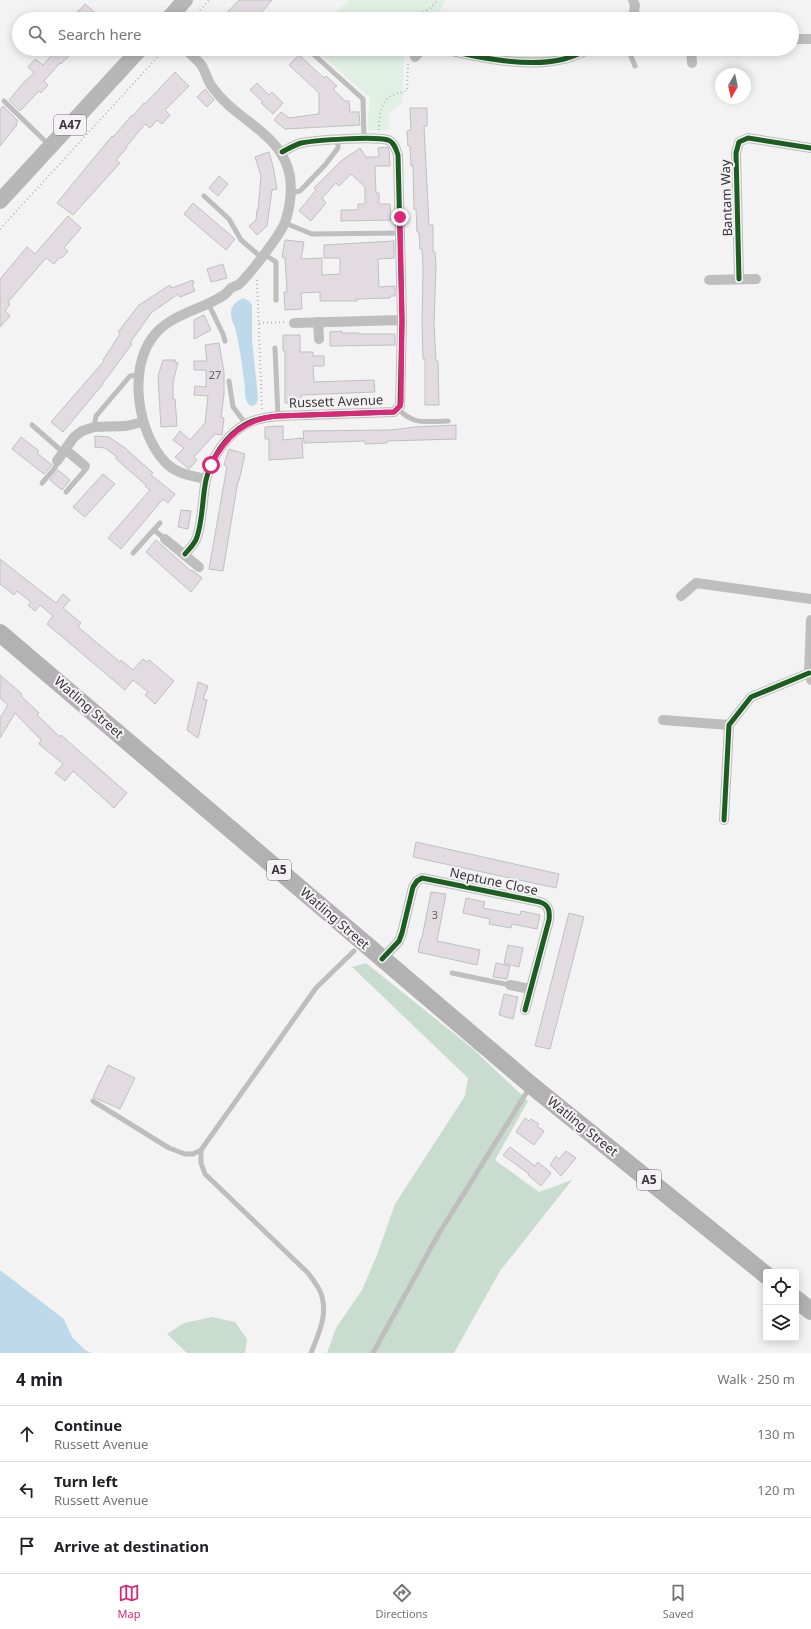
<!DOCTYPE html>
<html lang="en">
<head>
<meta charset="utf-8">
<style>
  body { margin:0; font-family:"Noto Sans",sans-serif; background:#f6f6f6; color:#202124 }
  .controls { position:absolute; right:12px; bottom:12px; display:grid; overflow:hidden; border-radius:4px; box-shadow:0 2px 10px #0003 }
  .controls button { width:36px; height:36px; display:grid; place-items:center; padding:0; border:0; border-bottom:1px solid #e0e0e0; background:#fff; color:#202124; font:20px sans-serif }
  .compass { position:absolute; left:715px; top:68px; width:36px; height:36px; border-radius:50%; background:#fff; box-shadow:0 2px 10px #0003; rotate:189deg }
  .stop { position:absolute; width:12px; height:12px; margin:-9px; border:3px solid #db2777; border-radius:50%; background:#fff }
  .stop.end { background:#db2777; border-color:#fff; box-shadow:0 1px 4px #0008 }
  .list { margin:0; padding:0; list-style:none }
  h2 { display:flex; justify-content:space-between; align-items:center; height:52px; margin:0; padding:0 16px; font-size:17px }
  h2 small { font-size:13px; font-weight:400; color:#757577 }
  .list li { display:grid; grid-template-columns:26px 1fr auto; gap:12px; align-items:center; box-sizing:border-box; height:56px; padding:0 16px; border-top:1px solid #e0e0e0 }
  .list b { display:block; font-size:15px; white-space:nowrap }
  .list p { margin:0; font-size:13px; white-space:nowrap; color:#757577 }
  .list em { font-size:13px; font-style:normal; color:#757577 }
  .icon { flex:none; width:22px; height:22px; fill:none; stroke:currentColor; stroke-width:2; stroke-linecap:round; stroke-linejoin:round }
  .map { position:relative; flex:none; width:811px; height:1353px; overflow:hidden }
  .search { position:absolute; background:#fff; box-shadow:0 2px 10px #0003; left:12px; right:12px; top:12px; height:44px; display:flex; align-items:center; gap:10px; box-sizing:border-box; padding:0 14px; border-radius:22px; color:#757577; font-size:15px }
  .sheet { height:220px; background:#fff }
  nav { display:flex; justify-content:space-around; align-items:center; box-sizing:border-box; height:56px; border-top:1px solid #e0e0e0; background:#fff; font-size:11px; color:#757577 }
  nav a { display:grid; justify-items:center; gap:2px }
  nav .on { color:#db2777 }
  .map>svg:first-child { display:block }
</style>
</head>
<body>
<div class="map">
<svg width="811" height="1353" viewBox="0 0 811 1353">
  <rect width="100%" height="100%" fill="#f4f3f4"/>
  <g fill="#e0f0e5">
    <polygon points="349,0 445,0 437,17 432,19 330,19"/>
    <path d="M315 49H405C402 67 405 85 402 103L389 112V130H367L370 98Z"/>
  </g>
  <g fill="#c8dccf">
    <polygon points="366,963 472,1048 528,1101 495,1160 539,1192 572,1180 500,1271 454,1353 327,1353 336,1328 362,1290 377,1255 395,1204 465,1096 468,1078 352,967"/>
    <polygon points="212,1317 235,1322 247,1339 245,1353 187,1353 167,1334 184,1323"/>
  </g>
  <g fill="#bedaea">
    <path d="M243 298 249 301 252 305V339L258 398 257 403 253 406 249 405C243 398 246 390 244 381 242 365 240 348 236 332 235 325 230 319 231 311 232 305 237 301 243 298Z"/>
    <polygon points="0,1270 64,1319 72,1337 85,1350 92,1353 0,1353"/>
  </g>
  <g fill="#e2dce2" stroke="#c0c0c0">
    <polygon points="239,0 272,0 256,19 221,19"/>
    <polygon points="85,4 102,19 71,19"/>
    <polygon points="57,49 71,49 68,53 70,55 61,64 60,63 44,81 48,85 41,93 39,91 20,111 9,100 24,82 34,73 28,67 35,59 43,65"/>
    <polygon points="299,55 324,78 326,76 337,86 333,89 345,101 349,101 350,112 359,112 360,125 285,129 274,120 281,112 289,118 319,114 319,93 289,65"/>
    <polygon points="175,72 189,86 165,110 170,115 162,124 157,120 150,128 145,124 126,147 127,148 116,160 120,163 73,215 57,203 112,136 113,137 132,115 133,116 144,103 145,104"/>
    <polygon points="257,83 269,95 272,92 283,103 273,114 261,103 263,102 250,90"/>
    <polygon points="205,89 214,100 207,107 197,97"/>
    <polygon points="3,106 18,121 16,123 17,125 0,146 0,110"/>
    <polygon points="410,108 427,108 427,126 424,126 429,225 433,225 433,252 435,252 436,265 434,324 436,361 438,361 439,405 425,405 425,359 423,359 422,323 423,270 422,249 420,249 419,232 417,232 416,209 414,209 413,166 411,166 410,146 408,146 407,131 411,130"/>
    <polygon points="388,147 389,150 390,166 376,166 375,167 376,193 379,193 379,204 390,204 391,220 341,221 341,210 358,210 358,204 365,204 365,187 351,174 339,186 336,183 322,198 326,203 311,221 299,211 316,190 314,188 341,161 360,148 366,157 379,157 378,148"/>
    <polygon points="269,152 273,166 277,189 272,190 267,226 257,235 249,226 256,220 257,210 258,210 261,176 255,157"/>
    <polygon points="219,176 228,184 218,196 209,188"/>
    <polygon points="193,203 235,239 226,250 184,214"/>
    <polygon points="68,216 81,228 64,248 68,251 62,258 60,257 54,264 46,258 8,302 10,304 5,311 10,316 0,327 0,279 27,247 35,254"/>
    <polygon points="285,240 304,242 301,259 322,258 322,275 340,274 340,258 324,258 324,245 394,241 394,258 378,259 379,287 395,286 395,296 390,296 390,298 357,299 357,301 320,301 320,292 301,293 302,309 285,310 284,292 287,292 285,258 282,257"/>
    <polygon points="223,264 227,278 211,282 207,269"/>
    <polygon points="193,280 194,283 192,284 195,291 180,297 178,294 151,313 130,343 132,344 103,383 103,384 63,432 51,422 104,361 103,360 120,334 118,332 139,305 170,285 172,288"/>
    <polygon points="204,315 211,330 194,339 194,320"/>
    <polygon points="342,331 342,333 359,333 359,334 395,334 395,345 330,346 330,332"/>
    <polygon points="283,335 300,335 300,352 313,352 313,356 324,356 324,366 313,366 314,382 374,380 375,392 301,395 302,403 285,403 285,351 283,351"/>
    <polygon points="219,343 224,372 224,395 221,417 224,418 222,435 215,434 194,457 197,460 189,469 175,457 184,448 173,440 180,431 190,440 205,423 208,396 194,395 195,386 206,387 206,370 194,370 194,361 207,361 205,345"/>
    <polygon points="163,360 175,360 175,362 178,363 173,382 173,399 175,399 177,426 161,427 158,376"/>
    <polygon points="456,425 456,439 387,441 387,443 365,444 365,441 304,443 303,431 391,430 415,427"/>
    <polygon points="283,426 283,440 302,438 303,458 269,460 269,439 265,439 265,427"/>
    <polygon points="95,436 109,437 125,448 153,473 151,475 175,494 168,503 163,499 121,549 108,538 150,490 145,486 146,485 116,459 117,457 105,448 95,447"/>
    <polygon points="21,437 39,451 37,453 52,465 44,474 12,449"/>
    <polygon points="229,449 245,454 239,481 238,481 223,571 209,569 227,466 224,465"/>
    <polygon points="58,470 70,480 62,490 50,480"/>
    <polygon points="103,474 115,484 85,517 73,507"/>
    <polygon points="181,510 191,511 188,529 178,527"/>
    <polygon points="156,540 191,571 192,570 202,578 191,592 146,552"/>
    <polygon points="0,559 56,603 63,594 70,600 63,608 81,623 78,627 120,662 121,660 133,670 143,659 147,662 149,660 174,681 155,704 145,695 148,692 133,680 125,690 47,624 53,616 40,605 35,611 28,605 31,602 17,591 14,595 0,584"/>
    <polygon points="0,675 22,694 21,696 39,713 37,715 60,737 61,735 127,793 114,808 73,771 65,781 55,773 63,764 39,744 41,740 15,713 0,738 0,718 8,705 0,698"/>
    <polygon points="198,682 208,686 203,699 207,700 198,738 187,730"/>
    <polygon points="416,842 559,874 556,888 413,857"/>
    <polygon points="431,892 446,894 437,941 480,950 477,965 418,952 421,938 422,938"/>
    <polygon points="466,898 485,902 483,908 520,915 521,911 540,915 537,929 512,924 511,928 489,924 490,919 463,913"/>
    <polygon points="569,913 584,917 550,1049 535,1046"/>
    <polygon points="508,945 523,948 519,967 504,963"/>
    <polygon points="496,963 510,966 507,979 493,977"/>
    <polygon points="504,994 518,997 513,1019 499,1015"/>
    <polygon points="108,1065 135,1078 120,1109 93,1097"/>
    <polygon points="525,1118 529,1121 531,1119 539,1124 537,1126 544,1131 534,1145 516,1132"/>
    <polygon points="510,1147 535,1166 538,1162 551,1173 541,1186 528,1175 529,1174 503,1155"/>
    <polygon points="566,1151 576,1158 561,1176 550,1165 556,1156 559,1159"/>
  </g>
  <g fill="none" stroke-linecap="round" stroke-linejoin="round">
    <g stroke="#b8b8b8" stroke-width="2" stroke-dasharray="1 3" stroke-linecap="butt">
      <polyline points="192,19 209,0"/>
      <polyline points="414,19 414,17 429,9 438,0"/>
      <path d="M379 130C379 116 380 100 395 94 399 92 403 93 407 90L408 64"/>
      <polyline points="0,229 165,49"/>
      <polyline points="257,280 262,409"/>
      <polyline points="259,323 285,322"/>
    </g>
    <g stroke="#bebebe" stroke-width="5">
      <polyline points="628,49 635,66"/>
      <polyline points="311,52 363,99 364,139"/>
      <polyline points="4,101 49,145"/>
      <polyline points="290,193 300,191 325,165 338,148 338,140"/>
      <polyline points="204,196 229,219 241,240 261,257"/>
      <polyline points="285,223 312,234 400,233"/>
      <polyline points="264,254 276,262 276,300"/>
      <polyline points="208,303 223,334 225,341"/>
      <polyline points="275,348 278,416"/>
      <polyline points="229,381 233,407 246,424"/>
      <path d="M398 409C415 426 426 421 448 421"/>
      <polyline points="32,425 64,453"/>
      <polyline points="94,427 96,416 130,376 139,375"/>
      <polyline points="42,483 55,468 57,461"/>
      <polyline points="66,492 86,469 85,466"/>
      <polyline points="154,530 165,539"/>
      <polyline points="133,553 160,523"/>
      <polyline points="452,973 510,985"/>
      <polyline points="93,1101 169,1148 185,1154 193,1154 201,1150 316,988 354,951"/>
      <path d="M201 1150V1163L205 1174 308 1273C312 1278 316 1284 319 1289 330 1311 319 1333 311 1353"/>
      <polyline points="373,1353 438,1235 530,1087"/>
    </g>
    <g stroke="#bebebe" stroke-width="10">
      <polyline points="633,0 635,5 633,19"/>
      <polyline points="792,39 811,39"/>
      <path d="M185 49C190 54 198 60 202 66 206 73 208 82 213 88 236 121 283 133 290 177 292 191 290 209 285 222 281 234 248 277 238 285 235 286 232 287 230 289 228 291 226 294 224 295 200 311 169 314 152 338 128 371 138 433 165 462 176 474 192 476 206 479"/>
      <path d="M444 49C478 58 530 68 564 59 573 57 582 52 591 49"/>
      <polyline points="691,49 692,63"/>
      <polyline points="415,57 422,49"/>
      <polyline points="739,279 736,153 739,142 748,138 811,148"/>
      <polyline points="709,280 756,279"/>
      <polyline points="318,322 319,339"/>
      <polyline points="294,323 402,320"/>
      <polyline points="66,450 85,466"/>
      <polyline points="57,461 74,437 82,431 94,427 126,426 143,422"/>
      <polyline points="165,539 199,567"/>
      <path d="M185 554C189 549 195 544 197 537 203 519 202 499 206 480 211 458 226 435 246 424 255 419 268 417 278 416L394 412 400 406 402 320 398 155C396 149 394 142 388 140 374 136 317 140 301 143 294 145 288 149 282 152"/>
      <polyline points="681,596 696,583 811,599"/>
      <polyline points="811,620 809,673 811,680"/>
      <polyline points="663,720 729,725"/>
      <polyline points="724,820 729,725 751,697 809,673"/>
      <path d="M382 959 399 941 402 933 413 887 417 881 422 878 540 902C549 905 550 911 549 920L525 1010"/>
      <polyline points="510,985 530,989"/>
    </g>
    <g stroke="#b8b7b8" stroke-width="16">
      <polyline points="168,19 185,0"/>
      <polyline points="0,201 140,49"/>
    </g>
    <g stroke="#b3b2b2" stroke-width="18">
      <polyline points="0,633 531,1085 766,1275"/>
      <polyline points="796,1299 811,1311"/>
    </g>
    <g stroke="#f5f2f5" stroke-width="8">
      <g id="cycleway">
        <path d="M444 49C478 58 530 68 564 59 573 57 582 52 591 49"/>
        <polyline points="739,279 736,153 739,142 748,138 811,148"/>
        <path d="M185 554C189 549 195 544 197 537 203 519 202 499 206 480 211 458 226 435 246 424 255 419 268 417 278 416L394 412 400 406 402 320 398 155C396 149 394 142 388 140 374 136 317 140 301 143 294 145 288 149 282 152"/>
        <polyline points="724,820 729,725 751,697 809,673"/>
        <path d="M382 959 399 941 402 933 413 887 417 881 422 878 540 902C549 905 550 911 549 920L525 1010"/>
      </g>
    </g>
    <use href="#cycleway" stroke="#1b5e20" stroke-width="5"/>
  </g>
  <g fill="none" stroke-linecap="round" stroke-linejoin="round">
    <path stroke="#db2777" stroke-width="5" d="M211 465C226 436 244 419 278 416L394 412 400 406 401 402 402 320 400 217"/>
  </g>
  <g text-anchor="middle" stroke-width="4" stroke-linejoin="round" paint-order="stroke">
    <g font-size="11" fill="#636163">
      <text x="215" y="379">27</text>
      <text x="435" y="919">3</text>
    </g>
    <g fill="#f5f2f5" stroke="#717071" stroke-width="1">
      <rect x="54" y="115" width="32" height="20" rx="3"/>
      <rect x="267" y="860" width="24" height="20" rx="3"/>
      <rect x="637" y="1170" width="24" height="20" rx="3"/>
    </g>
    <g font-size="12" font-weight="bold" fill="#393839">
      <text x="70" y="129">A47</text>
      <text x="279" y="874">A5</text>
      <text x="649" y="1184">A5</text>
    </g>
    <g font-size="13" fill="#393839" stroke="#f5f2f5">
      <text transform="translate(726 198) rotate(-92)" y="5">Bantam Way</text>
      <text transform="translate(336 401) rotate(-2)" y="5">Russett Avenue</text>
      <text transform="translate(89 707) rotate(41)" y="5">Watling Street</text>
      <text transform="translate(494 881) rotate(12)" y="5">Neptune Close</text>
      <text transform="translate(335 918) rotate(41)" y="5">Watling Street</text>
      <text transform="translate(583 1126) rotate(39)" y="5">Watling Street</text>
    </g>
  </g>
</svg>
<div class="controls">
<button><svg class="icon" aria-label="locate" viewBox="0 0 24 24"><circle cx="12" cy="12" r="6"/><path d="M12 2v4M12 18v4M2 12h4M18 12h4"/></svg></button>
<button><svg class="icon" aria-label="layers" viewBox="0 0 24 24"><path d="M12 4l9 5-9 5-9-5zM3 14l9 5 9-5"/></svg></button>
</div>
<svg class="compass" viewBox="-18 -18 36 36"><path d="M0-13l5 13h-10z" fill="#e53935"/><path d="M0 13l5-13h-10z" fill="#757577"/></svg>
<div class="stop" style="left:211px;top:465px"></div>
<div class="stop end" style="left:400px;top:217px"></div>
<div class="search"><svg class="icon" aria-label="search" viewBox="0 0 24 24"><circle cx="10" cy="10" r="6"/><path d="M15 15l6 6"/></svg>Search here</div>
</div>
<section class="sheet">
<h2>4 min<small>Walk · 250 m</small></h2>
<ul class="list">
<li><svg class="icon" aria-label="ahead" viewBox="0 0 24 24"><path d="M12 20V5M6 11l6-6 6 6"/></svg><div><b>Continue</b><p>Russett Avenue</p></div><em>130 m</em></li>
<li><svg class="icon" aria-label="left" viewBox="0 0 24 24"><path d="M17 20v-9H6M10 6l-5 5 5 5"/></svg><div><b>Turn left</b><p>Russett Avenue</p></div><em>120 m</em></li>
<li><svg class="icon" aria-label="arrive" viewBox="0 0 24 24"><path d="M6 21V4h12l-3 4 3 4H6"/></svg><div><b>Arrive at destination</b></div></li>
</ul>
</section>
<nav>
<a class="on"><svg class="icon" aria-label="map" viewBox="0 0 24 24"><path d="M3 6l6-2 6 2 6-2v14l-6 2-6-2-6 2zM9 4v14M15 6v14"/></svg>Map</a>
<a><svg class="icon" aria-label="directions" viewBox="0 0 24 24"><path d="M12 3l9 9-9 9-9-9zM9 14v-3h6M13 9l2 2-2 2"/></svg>Directions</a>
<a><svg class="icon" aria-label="saved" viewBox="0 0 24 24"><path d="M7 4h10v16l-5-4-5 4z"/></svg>Saved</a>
</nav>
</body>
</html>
